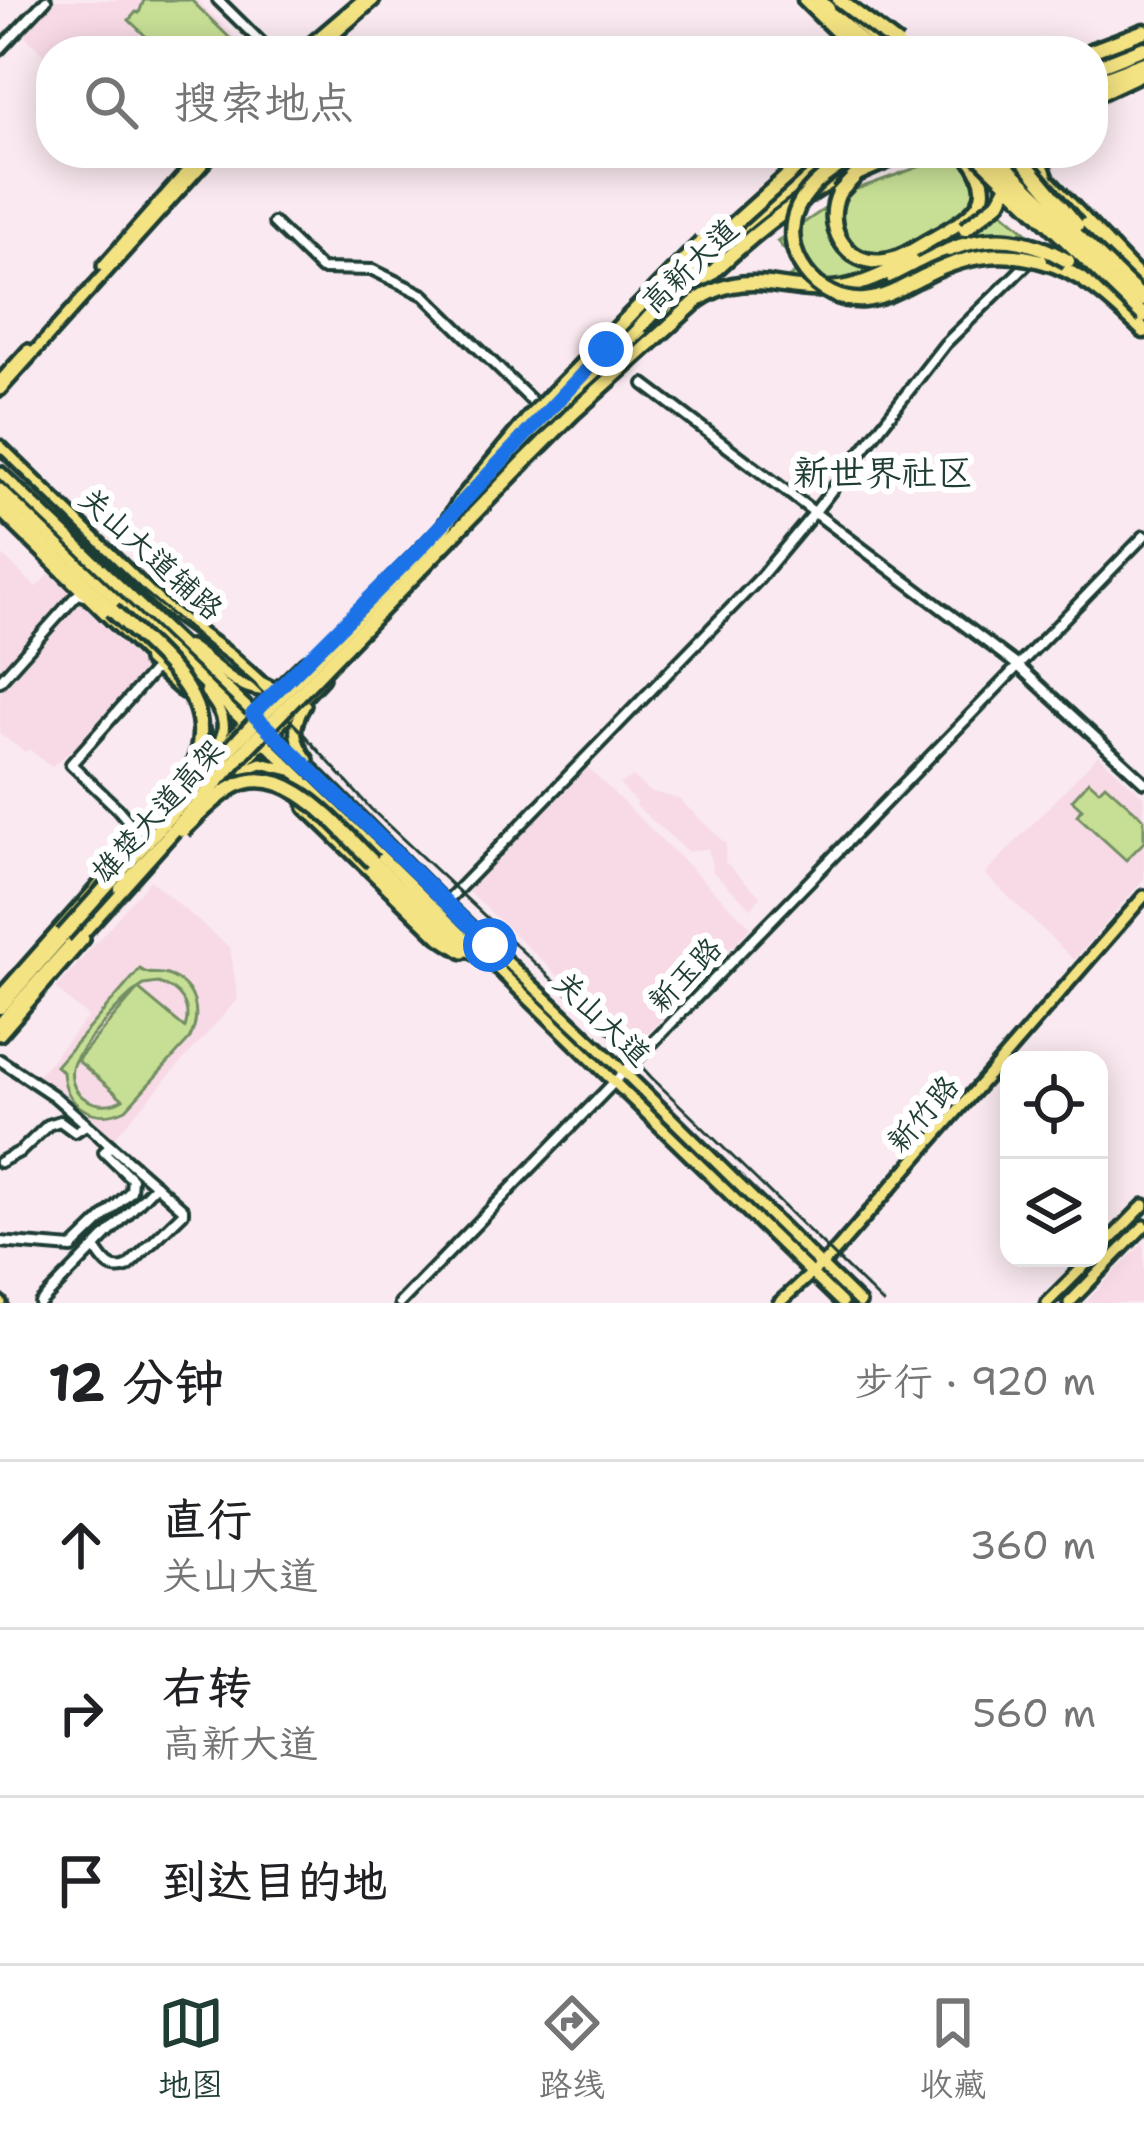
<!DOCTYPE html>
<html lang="zh">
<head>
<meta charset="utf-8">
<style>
  body { margin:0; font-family:"Shantell Sans","LXGW WenKai TC",sans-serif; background:#f6f6f6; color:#202124 }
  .controls { position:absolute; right:36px; bottom:36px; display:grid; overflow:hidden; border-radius:24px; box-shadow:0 6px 30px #0003 }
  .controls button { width:108px; height:108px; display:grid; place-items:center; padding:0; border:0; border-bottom:3px solid #e0e0e0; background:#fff; color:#202124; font:60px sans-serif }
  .stop { position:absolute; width:36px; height:36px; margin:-27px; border:9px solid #1a73e8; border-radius:50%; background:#fff }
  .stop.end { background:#1a73e8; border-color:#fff; box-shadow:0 3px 12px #0008 }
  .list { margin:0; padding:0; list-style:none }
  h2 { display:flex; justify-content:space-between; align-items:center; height:156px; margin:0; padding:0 48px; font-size:51px }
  h2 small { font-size:39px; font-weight:400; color:#757577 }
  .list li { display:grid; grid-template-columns:78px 1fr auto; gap:36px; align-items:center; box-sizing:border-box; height:168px; padding:0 48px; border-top:3px solid #e0e0e0 }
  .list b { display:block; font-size:45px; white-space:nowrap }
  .list p { margin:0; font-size:39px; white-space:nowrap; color:#757577 }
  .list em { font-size:39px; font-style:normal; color:#757577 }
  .icon { flex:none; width:66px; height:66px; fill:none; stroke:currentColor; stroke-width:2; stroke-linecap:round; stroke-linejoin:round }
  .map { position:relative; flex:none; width:1144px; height:1303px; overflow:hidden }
  .search { position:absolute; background:#fff; box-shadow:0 6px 30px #0003; left:36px; right:36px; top:36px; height:132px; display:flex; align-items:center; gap:30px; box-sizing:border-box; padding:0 42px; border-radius:48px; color:#757577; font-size:45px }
  .sheet { height:660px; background:#fff }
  nav { display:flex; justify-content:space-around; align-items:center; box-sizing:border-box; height:168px; border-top:3px solid #e0e0e0; background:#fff; font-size:33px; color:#757577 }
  nav a { display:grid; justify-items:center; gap:6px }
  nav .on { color:#1f3d34 }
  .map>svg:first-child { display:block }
</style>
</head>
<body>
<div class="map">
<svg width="1144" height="1303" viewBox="0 0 1144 1303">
  <rect width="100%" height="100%" fill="#fae9f0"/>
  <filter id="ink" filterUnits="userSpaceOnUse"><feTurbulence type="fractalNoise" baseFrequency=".00833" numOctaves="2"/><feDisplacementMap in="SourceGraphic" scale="24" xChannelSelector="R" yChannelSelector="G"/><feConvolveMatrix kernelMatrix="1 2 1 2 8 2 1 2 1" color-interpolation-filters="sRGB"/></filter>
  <g filter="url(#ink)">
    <g fill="#f7dae6">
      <polygon points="49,0 197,0 250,51 51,51 51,63 22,33 23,28"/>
      <polygon points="0,553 36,587 50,574 69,592 0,670"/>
      <polygon points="80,603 148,670 97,730 51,767 29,749 25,752 0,734 0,693"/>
      <polygon points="1098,755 1144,797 1144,879 1074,960 985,874"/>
      <polygon points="587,767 751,927 634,1047 468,891"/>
      <polygon points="633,777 649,791 679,799 726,844 725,862 761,897 751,908 713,872 708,848 688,852 635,805 637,803 619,784"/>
      <polygon points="150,880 230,948 238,999 113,1139 47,1083 35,1079 88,1017 56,989"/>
      <polygon points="1144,1242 1144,1303 1085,1303"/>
    </g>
    <g fill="#c7df95" stroke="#738e64" stroke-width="3" fill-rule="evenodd">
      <polygon points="144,0 191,0 243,51 161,51 129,20 136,12 139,13"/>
      <polygon points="938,160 961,161 1005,214 1036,240 1028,248 964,249 901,257 864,275 828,285 782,282 801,269 777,241 851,191"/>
      <polygon points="1089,781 1099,790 1105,784 1144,819 1144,842 1126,860 1077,815 1082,809 1072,800"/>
      <path d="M140 969C151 977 155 971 167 975 197 985 202 1015 189 1040L126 1109C95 1124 65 1107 63 1072L56 1066ZM158 983C180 989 192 1006 185 1028L138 989 144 985ZM138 989 77 1060 123 1099C101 1113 67 1098 72 1068 76 1050 124 999 138 989Z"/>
    </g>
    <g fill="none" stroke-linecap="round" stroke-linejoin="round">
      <g stroke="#1f3d34" stroke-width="16">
        <g id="minor">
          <polyline points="218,0 270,51"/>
          <polyline points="0,49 46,0"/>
          <polyline points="274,223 321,269 373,270 424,295 539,408"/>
          <polyline points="644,384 1017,665 1144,782"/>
          <polyline points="0,681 75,597 79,594 85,596"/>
          <polyline points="141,836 117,808 71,764 156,668"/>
          <polyline points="445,903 758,580 814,513 945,344 1033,258"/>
          <path d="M0 1060 54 1096 183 1209V1213L127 1267C110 1273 104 1261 95 1248"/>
          <polyline points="0,1162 21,1151 48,1125 60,1121 75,1132 86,1125"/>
          <polyline points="0,1242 72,1248 131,1191 132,1179 104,1152 111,1146"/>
          <polyline points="40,1303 156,1185"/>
          <polyline points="400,1303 1144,536"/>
        </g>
      </g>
      <g stroke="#1f3d34" stroke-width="18">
        <g id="major">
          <polyline points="302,51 362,0"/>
          <polyline points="315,51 374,0"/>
          <polyline points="1001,153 1020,172"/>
          <polyline points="802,169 828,153"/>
          <polyline points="103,266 203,153"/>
          <polyline points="0,381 28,350"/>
          <polyline points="0,390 213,153"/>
          <polyline points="0,446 166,608 232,656 261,682 277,690"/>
          <polyline points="505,456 673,283"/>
          <polyline points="0,472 317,774 444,902 624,1072 860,1303"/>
          <polyline points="0,489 249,727"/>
          <polyline points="0,511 147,655 148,661 183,692"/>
          <path d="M189 646C216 663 237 694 272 690"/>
          <path d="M206 692C220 709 231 725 217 746"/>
          <path d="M305 705C291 728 293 739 308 760"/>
          <polyline points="261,739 842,1303"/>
          <polyline points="198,768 205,748 205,732"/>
          <polyline points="244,770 261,763 290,770"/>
          <polyline points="188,784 272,694 305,662"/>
          <polyline points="216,793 323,678"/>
          <polyline points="302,795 305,808 438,937 463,953"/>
          <polyline points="0,996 173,801"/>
          <polyline points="0,1035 84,939"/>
          <polyline points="1099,1251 1144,1205"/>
          <polyline points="0,1302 1,1303"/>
          <polyline points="779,1303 832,1255 1144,896"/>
          <polyline points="1047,1303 1092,1258"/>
          <polyline points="1069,1303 1144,1226"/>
        </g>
      </g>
      <g stroke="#1f3d34" stroke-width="21">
        <g id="highway">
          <polyline points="805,0 857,51"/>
          <polyline points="819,0 871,51"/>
          <polyline points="851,14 888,51"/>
          <polyline points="1091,51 1144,31"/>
          <polyline points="1093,68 1144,48"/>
          <polyline points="1093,82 1144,63"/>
          <polyline points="1093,96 1144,72"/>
          <polyline points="1037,153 1047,180 1144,283"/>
          <path d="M839 193C823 225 845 267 885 261 903 259 920 245 936 237 976 214 1002 198 966 153"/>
          <path d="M721 245C759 209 804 176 851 153"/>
          <path d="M1041 261C1082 271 1114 303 1144 331"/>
          <polyline points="893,278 949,250"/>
          <path d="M769 284C832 294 854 292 911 260"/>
          <path d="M629 356C711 272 776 202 886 153"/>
          <polyline points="0,498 17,519 112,610"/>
          <polyline points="452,520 648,319"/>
          <polyline points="373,862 461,946 489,959"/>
          <polyline points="0,1007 63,935"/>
          <polyline points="0,1025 121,889"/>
        </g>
      </g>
      <use href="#minor" stroke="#fff" stroke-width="8"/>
      <use href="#major" stroke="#f4e382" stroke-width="9"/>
      <use href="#highway" stroke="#f4e382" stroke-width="12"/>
      <polyline stroke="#1f3d34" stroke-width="3" points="0,453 141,589 254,684 300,730 371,809 621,1044 651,1077 883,1303"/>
      <g stroke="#1f3d34" stroke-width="21" stroke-linecap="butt">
        <g id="highway-bridge">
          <polyline points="839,0 898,45"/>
          <path d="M860 153C837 167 811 181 798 207 777 252 817 304 865 300 887 298 906 285 925 276 961 257 1001 249 1041 261"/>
          <polyline points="976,153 1144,316"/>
          <polyline points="992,153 1144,300"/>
          <polyline points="1017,153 1077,225"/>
          <polyline points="839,193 857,174 905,153"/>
          <polyline points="965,229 999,202 1012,177"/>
          <path d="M949 250C992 232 1029 238 1068 261"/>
          <polyline points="640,327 735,223 813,153"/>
          <path d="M112 610C177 674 239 712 170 804"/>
          <path d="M183 830C199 815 214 798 233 787 286 758 339 829 373 862"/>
          <path d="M121 889 249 746 525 461 573 413 698 300C720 285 742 281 769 284"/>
          <polyline points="63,935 240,738 443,529 461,500 530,417 702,242"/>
        </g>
      </g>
      <use href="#highway-bridge" stroke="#f4e382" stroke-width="12"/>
    </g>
  </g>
  <g fill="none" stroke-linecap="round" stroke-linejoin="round" filter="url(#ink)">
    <polyline stroke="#1a73e8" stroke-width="15" points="490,945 253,714 417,551 606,349"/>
  </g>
  <g text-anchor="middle" stroke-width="12" stroke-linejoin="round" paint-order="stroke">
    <g font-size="30" fill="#1f3d34" stroke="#fff">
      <text transform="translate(690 266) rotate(-44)" y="10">高新大道</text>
      <text transform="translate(151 554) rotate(42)" y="10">关山大道辅路</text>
      <text transform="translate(158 811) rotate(-48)" y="10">雄楚大道高架</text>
      <text transform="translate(685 975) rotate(-46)" y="10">新玉路</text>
      <text transform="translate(602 1019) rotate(44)" y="10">关山大道</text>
      <text transform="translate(923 1114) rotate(-49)" y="10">新竹路</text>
    </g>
    <g font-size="36" fill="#1f3d34" stroke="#fff">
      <text x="883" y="485">新世界社区</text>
    </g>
  </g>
</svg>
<div class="controls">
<button><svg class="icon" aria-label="locate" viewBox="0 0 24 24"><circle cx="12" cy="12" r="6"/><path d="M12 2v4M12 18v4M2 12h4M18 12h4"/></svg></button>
<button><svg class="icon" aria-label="layers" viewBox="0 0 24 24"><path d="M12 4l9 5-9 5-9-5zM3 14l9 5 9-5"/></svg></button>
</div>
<div class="stop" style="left:490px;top:945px"></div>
<div class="stop end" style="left:606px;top:349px"></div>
<div class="search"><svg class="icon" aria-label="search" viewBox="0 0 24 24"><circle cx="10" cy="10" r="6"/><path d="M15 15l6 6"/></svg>搜索地点</div>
</div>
<section class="sheet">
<h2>12 分钟<small>步行 · 920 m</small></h2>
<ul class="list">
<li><svg class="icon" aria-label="ahead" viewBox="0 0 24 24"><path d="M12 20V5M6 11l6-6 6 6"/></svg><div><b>直行</b><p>关山大道</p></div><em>360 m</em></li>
<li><svg class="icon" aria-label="right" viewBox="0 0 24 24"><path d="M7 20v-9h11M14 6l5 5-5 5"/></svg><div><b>右转</b><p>高新大道</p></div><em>560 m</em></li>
<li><svg class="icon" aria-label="arrive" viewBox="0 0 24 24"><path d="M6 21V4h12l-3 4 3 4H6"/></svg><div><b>到达目的地</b></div></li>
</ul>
</section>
<nav>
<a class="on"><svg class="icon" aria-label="map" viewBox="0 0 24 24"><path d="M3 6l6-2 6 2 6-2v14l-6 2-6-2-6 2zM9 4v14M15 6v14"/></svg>地图</a>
<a><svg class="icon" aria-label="directions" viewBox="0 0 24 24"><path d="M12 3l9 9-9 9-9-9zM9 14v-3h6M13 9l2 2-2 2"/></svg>路线</a>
<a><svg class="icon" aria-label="saved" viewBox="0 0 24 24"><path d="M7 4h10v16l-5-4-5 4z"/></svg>收藏</a>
</nav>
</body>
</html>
